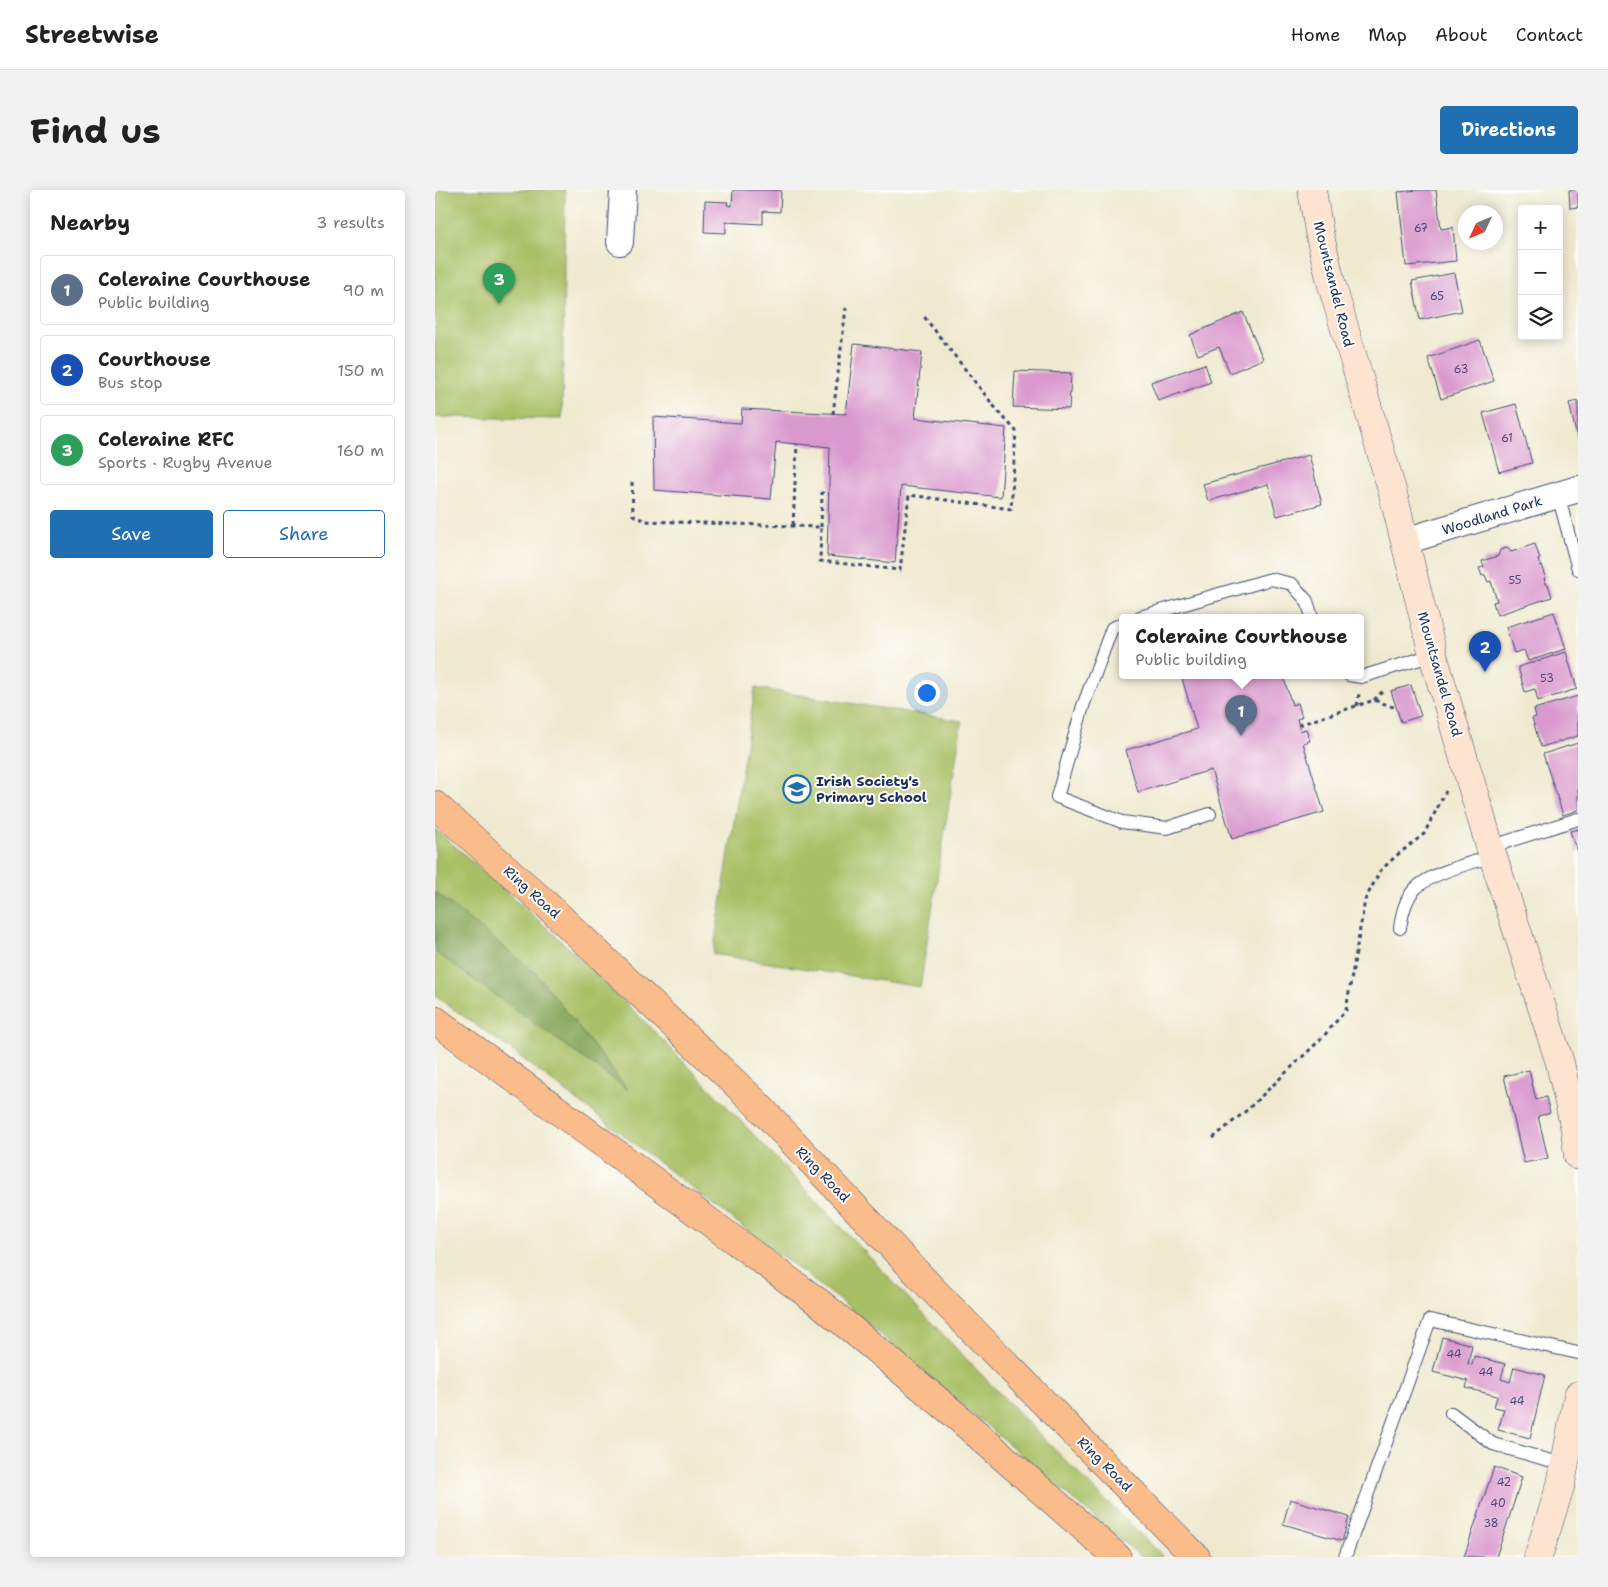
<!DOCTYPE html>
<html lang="en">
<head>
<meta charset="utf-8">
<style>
  body { margin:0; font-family:"Shantell Sans",sans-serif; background:#f2f2f2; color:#222 }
  .controls { position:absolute; right:15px; top:15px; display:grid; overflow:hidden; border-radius:5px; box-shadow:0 2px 12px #0003 }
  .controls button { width:45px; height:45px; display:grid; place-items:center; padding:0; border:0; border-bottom:1px solid #e0e0e0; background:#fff; color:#222; font:25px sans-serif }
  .compass { position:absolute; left:1023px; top:15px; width:45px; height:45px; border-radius:50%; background:#fff; box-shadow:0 2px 12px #0003; rotate:226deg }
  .you { position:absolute; left:491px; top:502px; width:18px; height:18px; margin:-12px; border:4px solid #fff; border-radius:50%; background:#1a73e8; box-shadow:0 0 0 8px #1a73e833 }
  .badge { display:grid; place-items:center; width:32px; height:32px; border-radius:50%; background:#1f6fb2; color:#fff; font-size:16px; font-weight:700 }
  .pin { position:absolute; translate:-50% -41px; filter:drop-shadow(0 1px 2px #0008) }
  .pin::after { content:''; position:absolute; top:26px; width:18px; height:15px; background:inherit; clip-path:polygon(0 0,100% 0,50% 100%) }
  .popup { position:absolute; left:684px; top:424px; width:245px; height:65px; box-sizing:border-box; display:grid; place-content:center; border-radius:5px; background:#fff; filter:drop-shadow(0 1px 4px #0005); font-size:16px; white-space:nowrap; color:#767676 }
  .popup b { font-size:19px; color:#222 }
  .popup::after { content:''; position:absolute; left:50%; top:100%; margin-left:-10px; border:10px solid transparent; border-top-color:#fff }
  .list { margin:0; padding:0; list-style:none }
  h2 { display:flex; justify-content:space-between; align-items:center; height:65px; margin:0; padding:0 20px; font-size:21px }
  h2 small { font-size:16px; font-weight:400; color:#767676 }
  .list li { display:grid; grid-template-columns:32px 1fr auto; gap:15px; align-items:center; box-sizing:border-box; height:70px; margin:0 10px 10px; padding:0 10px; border:1px solid #e0e0e0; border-radius:5px }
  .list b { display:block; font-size:19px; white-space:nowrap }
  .list p { margin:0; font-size:16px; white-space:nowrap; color:#767676 }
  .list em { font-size:16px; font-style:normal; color:#767676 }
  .actions { display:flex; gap:10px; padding:15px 20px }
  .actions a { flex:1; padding:11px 0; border:1px solid #1f6fb2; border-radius:5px; text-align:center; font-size:18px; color:#1f6fb2 }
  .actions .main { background:#1f6fb2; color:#fff }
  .icon { flex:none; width:28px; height:28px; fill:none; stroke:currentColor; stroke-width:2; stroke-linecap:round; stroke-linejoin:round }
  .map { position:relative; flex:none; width:1143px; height:1367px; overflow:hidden; border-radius:5px }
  header { display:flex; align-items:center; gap:30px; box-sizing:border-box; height:70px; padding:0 25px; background:#fff; border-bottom:1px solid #e0e0e0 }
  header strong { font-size:24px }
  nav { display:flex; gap:28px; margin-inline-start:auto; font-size:18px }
  .intro { display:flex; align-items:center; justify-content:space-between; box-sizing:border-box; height:120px; padding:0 30px }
  h1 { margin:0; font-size:35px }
  .button { padding:12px 22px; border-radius:5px; background:#1f6fb2; color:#fff; font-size:18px; font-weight:700 }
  main { display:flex; gap:30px; padding:0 30px }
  aside { flex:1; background:#fff; border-radius:5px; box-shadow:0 2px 12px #0003 }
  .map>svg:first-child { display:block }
</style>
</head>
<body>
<header>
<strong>Streetwise</strong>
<nav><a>Home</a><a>Map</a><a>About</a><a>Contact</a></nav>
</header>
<div class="intro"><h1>Find us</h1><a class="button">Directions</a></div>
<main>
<aside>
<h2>Nearby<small>3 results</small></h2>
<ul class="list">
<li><span class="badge" style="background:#5c6f8a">1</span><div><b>Coleraine Courthouse</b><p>Public building</p></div><em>90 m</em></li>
<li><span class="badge" style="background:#1a4fb4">2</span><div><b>Courthouse</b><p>Bus stop</p></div><em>150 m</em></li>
<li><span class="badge" style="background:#2e9e5b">3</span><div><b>Coleraine RFC</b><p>Sports · Rugby Avenue</p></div><em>160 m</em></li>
</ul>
<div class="actions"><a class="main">Save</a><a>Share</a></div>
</aside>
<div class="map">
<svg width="1143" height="1367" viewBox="0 0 1143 1367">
  <rect width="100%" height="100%" fill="#fdfcf7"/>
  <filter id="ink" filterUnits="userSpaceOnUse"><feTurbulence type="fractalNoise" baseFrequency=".02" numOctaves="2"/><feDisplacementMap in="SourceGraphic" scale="10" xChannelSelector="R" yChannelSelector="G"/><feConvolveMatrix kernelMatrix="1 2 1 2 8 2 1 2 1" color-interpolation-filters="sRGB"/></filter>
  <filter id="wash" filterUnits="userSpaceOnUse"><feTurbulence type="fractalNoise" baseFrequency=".0096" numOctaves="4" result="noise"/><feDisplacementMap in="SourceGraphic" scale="20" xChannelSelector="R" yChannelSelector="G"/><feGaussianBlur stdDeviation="1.12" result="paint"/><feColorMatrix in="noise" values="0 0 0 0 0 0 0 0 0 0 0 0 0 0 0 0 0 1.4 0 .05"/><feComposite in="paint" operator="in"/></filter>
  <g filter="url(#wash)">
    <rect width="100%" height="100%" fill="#efe9cf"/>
    <g fill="#a8c065" stroke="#627862">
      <polygon points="0,0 130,0 127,229 0,227"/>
      <polygon points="320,498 527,531 485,797 278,764"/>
      <path d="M0 639C72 701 143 764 210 832 384 1009 549 1196 729 1367H706L412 1116 75 859 0 806Z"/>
    </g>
    <polygon fill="#86a65a" stroke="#506a5c" points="0,702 100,782 193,900 0,762"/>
    <g id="blocks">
      <g fill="#d998ce">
        <polygon points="298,0 346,0 345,22 328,21 328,34 291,32 291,43 269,42 270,11 293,12 292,15 297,16"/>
        <polygon points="983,0 1001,0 1006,39 1018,37 1021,71 971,76 963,2"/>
        <polygon points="1134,0 1143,0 1143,17 1135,18"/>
        <polygon points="1019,83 1027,121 985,130 977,91"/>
        <polygon points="808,122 828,169 795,183 784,157 763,165 755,145"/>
        <polygon points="1045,150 1059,191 1006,209 993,168"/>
        <polygon points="419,154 487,162 480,228 571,238 566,307 466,296 460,373 392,366 395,257 341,252 336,309 219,300 218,227 306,233 307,219 411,224"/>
        <polygon points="770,174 776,192 723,211 716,192"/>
        <polygon points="580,181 636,183 634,219 578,217"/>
        <polygon points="1143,211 1143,247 1142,247 1134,213"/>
        <polygon points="1081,214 1097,273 1064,282 1048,223"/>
        <polygon points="874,265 887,314 842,326 833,294 773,311 768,294"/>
        <polygon points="1100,354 1105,369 1103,370 1105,376 1107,375 1111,387 1109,388 1111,394 1113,394 1117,407 1062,425 1058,412 1062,411 1056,391 1053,392 1050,385 1047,386 1044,378 1049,377 1047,371 1063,366 1065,360 1072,358 1076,362"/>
        <polygon points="1119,422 1131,459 1093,471 1089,460 1079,463 1071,437"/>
        <polygon points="1131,462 1142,499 1103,511 1100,499 1090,502 1083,477"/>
        <polygon points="746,485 848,485 857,515 863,513 867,527 862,529 865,541 871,539 875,551 868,553 889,622 797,649 776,580 703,602 691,560 762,539"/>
        <polygon points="976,495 986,526 966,532 956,501"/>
        <polygon points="1143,506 1143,546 1106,557 1097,528 1101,527 1099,519"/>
        <polygon points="1143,553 1143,620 1128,625 1108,564"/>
        <polygon points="1143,639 1143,665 1135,641"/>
        <polygon points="1094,880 1101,910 1111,907 1115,923 1103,926 1113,968 1089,973 1069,886"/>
        <polygon points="1007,1147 1037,1155 1033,1174 1037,1175 1039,1166 1070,1174 1066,1189 1075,1192 1079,1177 1110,1185 1095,1248 1063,1240 1069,1219 1059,1217 1062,1206 1031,1198 1033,1191 998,1182"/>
        <polygon points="1059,1277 1087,1287 1074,1328 1061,1367 1029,1367"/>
        <polygon points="855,1309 914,1327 907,1351 848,1334"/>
      </g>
    </g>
  </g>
  <g filter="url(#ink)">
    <use href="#blocks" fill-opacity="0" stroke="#3b4b6f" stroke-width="1"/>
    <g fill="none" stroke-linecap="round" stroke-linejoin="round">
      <g stroke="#3b4b6f" stroke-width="14">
        <g id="lane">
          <polyline points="1123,305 1143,379"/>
          <polyline points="705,427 836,389 857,394 872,411 877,427"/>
          <polyline points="687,434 677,438 648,516 622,607 687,632 732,638 775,624"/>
          <polyline points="914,485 926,487 998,465"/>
          <polyline points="1055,657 1143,629"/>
          <path d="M965 738C967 724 970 709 980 699 995 683 1036 673 1058 666"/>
          <polyline points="1016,1223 1058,1254 1130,1275"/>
          <polyline points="910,1367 995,1130 1143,1163"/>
        </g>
      </g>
      <g stroke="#3b4b6f" stroke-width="28">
        <g id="street">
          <polyline points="185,52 188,0"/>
          <polyline points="970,351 1143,299"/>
        </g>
      </g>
      <g stroke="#3b4b6f" stroke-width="29">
        <g id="secondary">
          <polyline points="877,0 884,42 896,92 957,300 998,465 1055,657 1125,873 1140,940 1143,966"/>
          <polyline points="1103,1367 1126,1294 1143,1205"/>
        </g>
      </g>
      <g stroke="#3b4b6f" stroke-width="29">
        <g id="highway">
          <polyline points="0,615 113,716 319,911 504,1106 761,1367"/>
          <polyline points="0,830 386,1114 519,1224 682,1367"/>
        </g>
      </g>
      <g stroke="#3b4b6f" stroke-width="3" stroke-dasharray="4 4" stroke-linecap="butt">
        <polyline points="398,224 411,118"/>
        <polyline points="197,292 198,325 210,331 386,337 385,371 465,380 474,305 576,319 581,241 562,220 487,124"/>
        <polyline points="358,335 362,254"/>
        <polyline points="386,337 387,303 394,304"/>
        <polyline points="939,510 949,500"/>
        <polyline points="922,516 924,504"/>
        <polyline points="864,535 939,510 961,518"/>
        <polyline points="778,948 812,920 887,848 911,820 930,710 945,681 961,666 989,644 1011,601"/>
      </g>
      <use href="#lane" stroke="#fff" stroke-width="12"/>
      <use href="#street" stroke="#fff" stroke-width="26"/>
      <use href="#secondary" stroke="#fde4d1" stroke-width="28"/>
      <use href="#highway" stroke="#fabc8b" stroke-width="28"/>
    </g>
  </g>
  <defs>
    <g id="school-ring" transform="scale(1.4375)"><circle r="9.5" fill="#fdfcf7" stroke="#1f6fb2" stroke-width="1.5"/><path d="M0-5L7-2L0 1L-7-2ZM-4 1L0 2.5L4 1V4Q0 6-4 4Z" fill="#1f6fb2"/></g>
  </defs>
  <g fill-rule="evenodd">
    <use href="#school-ring" x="362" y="599"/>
  </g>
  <g text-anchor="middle" stroke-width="4" stroke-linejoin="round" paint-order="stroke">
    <g font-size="11" fill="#4a497a">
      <text x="986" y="42">67</text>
      <text x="1002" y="110">65</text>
      <text x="1026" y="183">63</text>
      <text x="1072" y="252">61</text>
      <text x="1080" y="394">55</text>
      <text x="1112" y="492">53</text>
      <text x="1019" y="1168">44</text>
      <text x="1051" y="1186">44</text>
      <text x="1082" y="1215">44</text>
      <text x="1069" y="1296">42</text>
      <text x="1063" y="1317">40</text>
      <text x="1056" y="1337">38</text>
    </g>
    <g font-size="14" fill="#1b2f5e" stroke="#fdfcf7">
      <text transform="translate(899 94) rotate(76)" y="5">Mountsandel Road</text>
      <text transform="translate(1057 325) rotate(-17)" y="5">Woodland Park</text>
      <text transform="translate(1005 484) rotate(74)" y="5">Mountsandel Road</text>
      <text transform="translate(97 702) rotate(42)" y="5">Ring Road</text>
      <text transform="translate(388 984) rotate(46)" y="5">Ring Road</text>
      <text transform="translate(670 1274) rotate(45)" y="5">Ring Road</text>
    </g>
    <g font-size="14" font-weight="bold" fill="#1b2f5e" stroke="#fdfcf7" text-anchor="start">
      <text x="381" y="596">Irish Society's<tspan x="381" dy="16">Primary School</tspan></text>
    </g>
  </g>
</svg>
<div class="controls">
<button>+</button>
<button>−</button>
<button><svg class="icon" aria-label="layers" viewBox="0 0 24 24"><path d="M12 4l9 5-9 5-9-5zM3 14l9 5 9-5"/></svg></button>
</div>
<svg class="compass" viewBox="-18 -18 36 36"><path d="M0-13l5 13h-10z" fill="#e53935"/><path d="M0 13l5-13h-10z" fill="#767676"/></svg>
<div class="you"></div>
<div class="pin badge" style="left:806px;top:546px;background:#5c6f8a">1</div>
<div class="popup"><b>Coleraine Courthouse</b>Public building</div>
<div class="pin badge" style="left:1050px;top:482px;background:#1a4fb4">2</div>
<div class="pin badge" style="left:64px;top:114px;background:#2e9e5b">3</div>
</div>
</main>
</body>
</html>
